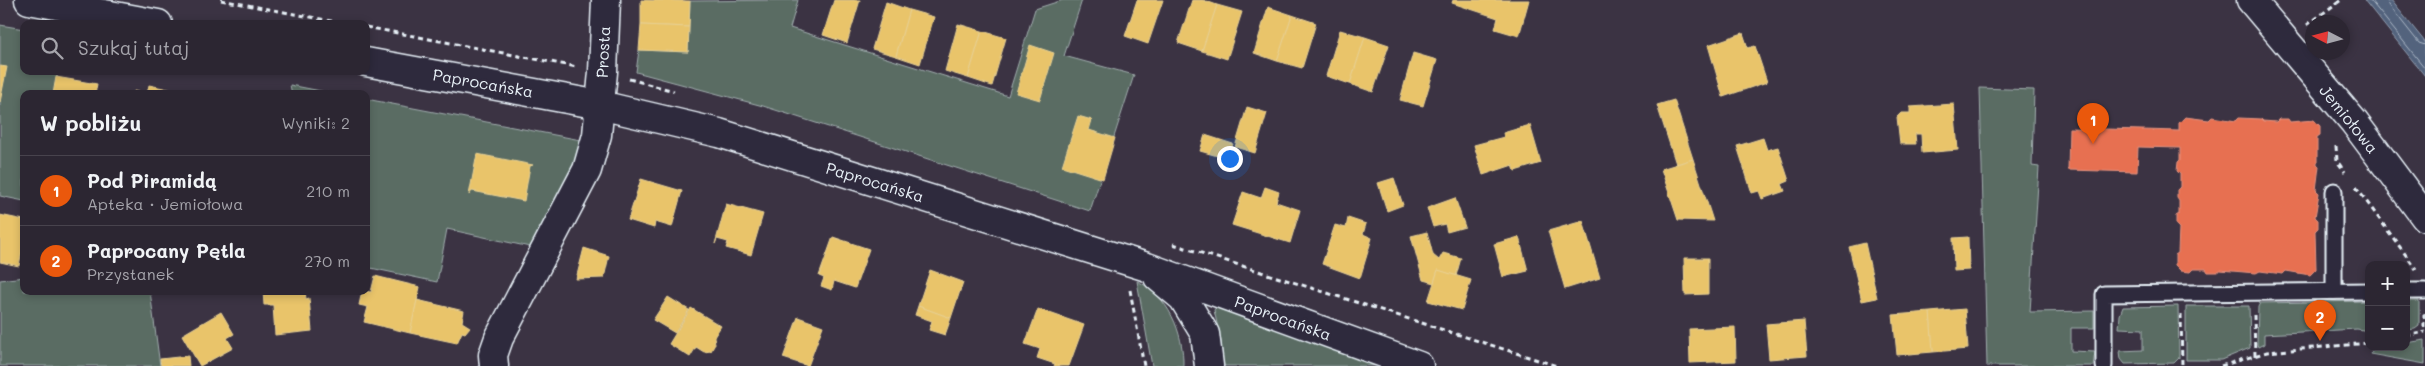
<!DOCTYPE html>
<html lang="pl">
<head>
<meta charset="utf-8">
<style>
  body { margin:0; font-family:Mali,sans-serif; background:#38323e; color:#f1f3f6 }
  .controls { position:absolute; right:15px; bottom:15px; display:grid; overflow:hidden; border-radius:10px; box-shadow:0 2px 8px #0003 }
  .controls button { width:45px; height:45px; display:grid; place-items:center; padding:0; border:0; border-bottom:1px solid #48434d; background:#2c2632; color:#f1f3f6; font:25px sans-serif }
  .compass { position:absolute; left:2305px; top:15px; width:45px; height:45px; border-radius:50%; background:#2c2632; box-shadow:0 2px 8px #0003; rotate:276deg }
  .you { position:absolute; left:1229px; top:158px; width:18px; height:18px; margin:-12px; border:4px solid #fff; border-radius:50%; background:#1a73e8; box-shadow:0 0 0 8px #1a73e833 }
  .badge { display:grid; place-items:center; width:32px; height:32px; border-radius:50%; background:#ea580c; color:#fff; font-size:16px; font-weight:700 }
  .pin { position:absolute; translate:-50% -41px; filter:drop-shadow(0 1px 2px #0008) }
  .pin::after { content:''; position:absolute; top:26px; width:18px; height:15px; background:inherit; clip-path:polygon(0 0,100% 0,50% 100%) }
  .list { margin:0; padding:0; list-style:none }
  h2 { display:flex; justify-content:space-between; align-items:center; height:65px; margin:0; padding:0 20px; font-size:21px }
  h2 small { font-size:16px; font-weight:400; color:#a6a5ac }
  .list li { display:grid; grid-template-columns:32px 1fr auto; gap:15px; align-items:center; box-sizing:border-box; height:70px; padding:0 20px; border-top:1px solid #48434d }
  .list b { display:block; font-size:19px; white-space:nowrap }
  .list p { margin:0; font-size:16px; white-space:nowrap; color:#a6a5ac }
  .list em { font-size:16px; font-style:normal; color:#a6a5ac }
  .icon { flex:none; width:28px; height:28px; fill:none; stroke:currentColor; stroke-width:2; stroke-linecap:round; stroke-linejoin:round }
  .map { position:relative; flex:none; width:2425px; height:366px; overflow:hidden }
  .search { position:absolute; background:#2c2632; box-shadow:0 2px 8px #0003; left:20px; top:20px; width:350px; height:55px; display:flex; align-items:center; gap:12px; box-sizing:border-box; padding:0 18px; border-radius:10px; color:#a6a5ac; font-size:19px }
  .panel { position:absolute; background:#2c2632; box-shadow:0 2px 8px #0003; left:20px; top:90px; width:350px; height:205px; border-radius:10px }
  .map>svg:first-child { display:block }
</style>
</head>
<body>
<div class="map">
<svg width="2425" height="366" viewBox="0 0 2425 366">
  <rect width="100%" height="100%" fill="#3b3343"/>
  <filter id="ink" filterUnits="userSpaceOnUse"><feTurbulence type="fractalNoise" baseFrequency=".02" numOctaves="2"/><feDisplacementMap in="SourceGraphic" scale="10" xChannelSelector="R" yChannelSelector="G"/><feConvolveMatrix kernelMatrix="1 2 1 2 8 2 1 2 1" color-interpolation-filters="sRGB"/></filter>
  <g filter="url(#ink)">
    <g fill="#5a6c64" stroke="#a1aeae">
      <polygon points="798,0 790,28 1008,96 1035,9 1063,0 1082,0 1064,56 1134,75 1090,211 763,106 636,72 639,50 688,52 690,1"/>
      <polygon points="0,25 24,29 24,71 58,71 54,94 24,94 24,201 0,196"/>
      <polygon points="290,85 336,94 292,94"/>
      <polygon points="1980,88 2034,90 2032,166 2039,167 2030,312 2094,311 2094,328 2071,328 2071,351 2095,352 2093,366 1987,366"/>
      <polygon points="366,99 586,141 530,247 447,229 437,282 366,267"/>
      <polygon points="24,277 24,291 150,291 160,366 0,366 0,280"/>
      <path d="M1137 281C1168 295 1184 333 1183 366H1152Z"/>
      <polygon points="2369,301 2369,331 2357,329 2264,334 2264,344 2258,347 2257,344 2258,307 2260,303"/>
      <polygon points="2406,301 2419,301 2419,326 2415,329 2406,330"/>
      <polygon points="1217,306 1392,366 1222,366 1221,342 1214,310"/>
      <polygon points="2178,306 2179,358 2174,363 2125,364 2121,359 2120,351 2143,350 2143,329 2119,328 2120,315 2123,307"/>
      <polygon points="2186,306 2249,306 2250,348 2221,360 2186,360"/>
      <polygon points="2425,340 2425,364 2370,354 2374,348 2406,347 2406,343"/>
    </g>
    <polygon fill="#53637d" stroke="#8f9cae" points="2364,0 2391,0 2425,42 2425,76"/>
    <g fill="#e9c46a" stroke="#e9d295">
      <polygon points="641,0 690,1 689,27 641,25"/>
      <polygon points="834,0 860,0 847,43 823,35"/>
      <polygon points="1137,0 1163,0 1148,44 1125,36"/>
      <polygon points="1192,0 1203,0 1217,5 1202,51 1178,43"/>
      <polygon points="1453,0 1529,0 1519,36 1495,29 1498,18 1452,3"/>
      <polygon points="886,2 909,10 896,56 872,49"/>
      <polygon points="1217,5 1242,12 1227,59 1202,51"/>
      <polygon points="1268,7 1292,15 1277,61 1254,53"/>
      <polygon points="909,10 934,17 920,64 896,56"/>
      <polygon points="1292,15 1316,23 1302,68 1277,61"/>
      <polygon points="958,24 982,31 968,78 945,71"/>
      <polygon points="641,25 689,27 688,52 639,50"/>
      <polygon points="1340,30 1365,37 1350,84 1326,76"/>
      <polygon points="982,31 1006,38 992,86 968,78"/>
      <polygon points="1743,33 1748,48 1755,46 1767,82 1723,97 1708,45"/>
      <polygon points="1365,37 1389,45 1373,92 1350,84"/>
      <polygon points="1030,45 1054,53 1040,100 1016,93"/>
      <polygon points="1413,53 1437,60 1423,106 1400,100"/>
      <polygon points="0,66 7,67 0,102"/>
      <polygon points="56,77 97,84 95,94 53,94"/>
      <polygon points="149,85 173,90 173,94 134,94 134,91 147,94"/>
      <polygon points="1674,100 1693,159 1676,164 1657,105"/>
      <polygon points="1954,104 1958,150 1922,153 1921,134 1915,134 1916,144 1900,144 1897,117 1901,113 1910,113 1910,107"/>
      <polygon points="1247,107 1267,113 1255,153 1235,147"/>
      <polygon points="1078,116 1092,120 1089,130 1115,138 1103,179 1062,166"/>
      <polygon points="1530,125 1541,163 1515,171 1513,165 1483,175 1474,145 1504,137 1503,133"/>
      <polygon points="1205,135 1233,144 1228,159 1200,151"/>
      <polygon points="1763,138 1767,150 1778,147 1789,181 1782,184 1785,191 1762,199 1759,191 1752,193 1737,146"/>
      <polygon points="477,154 533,165 530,166 524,201 472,191 469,195"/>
      <polygon points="1693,159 1713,221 1678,220 1661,169"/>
      <polygon points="1394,178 1403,205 1387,211 1378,183"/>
      <polygon points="641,179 682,191 672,227 655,222 654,228 628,220"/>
      <polygon points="1265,187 1279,192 1276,202 1300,210 1290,243 1232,225 1243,192 1261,198"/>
      <polygon points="1455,198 1465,227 1447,232 1445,224 1433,227 1427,208"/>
      <polygon points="726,204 763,214 751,255 726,248 728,242 717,239 715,244"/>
      <polygon points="0,215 24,220 24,240 19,266 0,262"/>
      <polygon points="1348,218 1366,224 1363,234 1372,238 1360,278 1322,264 1335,225 1346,228"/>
      <polygon points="1583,221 1600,278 1565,289 1548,231"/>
      <polygon points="1427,232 1433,255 1439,260 1443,253 1461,258 1456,276 1438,270 1434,283 1423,280 1411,236"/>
      <polygon points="833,237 869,249 855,288 834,281 832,290 821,286 824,278 819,276"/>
      <polygon points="1519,237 1528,271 1503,277 1494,244"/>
      <polygon points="1968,237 1969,270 1954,271 1953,238"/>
      <polygon points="1865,243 1877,298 1862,301 1849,247"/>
      <polygon points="584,248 609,256 604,278 576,279"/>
      <polygon points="1684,258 1708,258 1708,294 1685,295"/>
      <polygon points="930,270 963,282 951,318 918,306"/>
      <polygon points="1438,270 1471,280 1462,310 1428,301"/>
      <polygon points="375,276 420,287 410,333 364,322 368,307 359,305 362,291 371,292"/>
      <polygon points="263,291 305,291 306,299 309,298 312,331 275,335 273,305 264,305"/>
      <polygon points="668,297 689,310 675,333 653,320"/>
      <polygon points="417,300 464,311 462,322 470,327 465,333 462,332 457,343 410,333"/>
      <polygon points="918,306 951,318 945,335 929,330 932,321 915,315"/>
      <polygon points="691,308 721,326 714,337 715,344 711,351 704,352 696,347 690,357 669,344"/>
      <polygon points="1038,309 1084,325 1069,366 1054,366 1055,364 1037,358 1040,349 1025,344"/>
      <polygon points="1965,309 1968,349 1933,352 1930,312"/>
      <polygon points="221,312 234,334 227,338 233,348 200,366 182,335"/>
      <polygon points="1930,312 1933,352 1897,355 1893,315"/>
      <polygon points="798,317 823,326 808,366 783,358"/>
      <polygon points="1804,321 1807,356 1769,359 1766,324"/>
      <polygon points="1735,327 1736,361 1690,363 1689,329"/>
      <polygon points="188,356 189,366 161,366 160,359"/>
    </g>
    <polygon fill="#e76f51" stroke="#e79683" points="2185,117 2209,120 2212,117 2236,121 2239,118 2261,119 2263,121 2276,122 2279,119 2288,119 2290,122 2314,120 2320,126 2320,135 2317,137 2317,164 2319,166 2316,190 2319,193 2315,217 2318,220 2318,228 2315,231 2316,269 2310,275 2286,271 2283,274 2260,271 2256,273 2220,270 2217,272 2208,272 2206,269 2193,269 2190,272 2181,271 2175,265 2175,255 2178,253 2179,228 2176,225 2176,216 2179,214 2179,201 2177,198 2177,190 2180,187 2180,174 2177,171 2178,162 2180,160 2180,148 2138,147 2137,172 2068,170 2069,128 2179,131 2179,123"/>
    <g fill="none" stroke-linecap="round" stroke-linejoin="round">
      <g stroke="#acb8c7" stroke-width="1">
        <polyline points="2370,0 2425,68"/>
        <polyline points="2388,0 2389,5 2419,43 2425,45"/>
      </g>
      <g stroke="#e8f1f8" stroke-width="19">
        <g id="service">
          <polyline points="2334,291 2334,191"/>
          <polyline points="2406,291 2425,291"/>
          <polyline points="2104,366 2104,294 2369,291"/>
        </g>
      </g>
      <g stroke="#e8f1f8" stroke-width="31">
        <g id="minor">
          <polyline points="29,0 158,24"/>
          <polyline points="2251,0 2354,122 2425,217"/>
          <polyline points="366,62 600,105 719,133 1147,267 1419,366"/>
          <polyline points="1158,277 1183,298 1205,334 1209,366"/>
          <polyline points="494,366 493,355 499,338 587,170 597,135 603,72 606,0"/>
        </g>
      </g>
      <g stroke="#e8f1f8" stroke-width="3" stroke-dasharray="5 4" stroke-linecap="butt">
        <polyline points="221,0 347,24"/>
        <polyline points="2307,25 2341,0"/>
        <polyline points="366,27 577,67"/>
        <polyline points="629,79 674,91"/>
        <polyline points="2336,146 2337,161 2345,172"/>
        <polyline points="2356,187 2416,269"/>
        <polyline points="1173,244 1557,366"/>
        <polyline points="1130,290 1144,366"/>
        <polyline points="2424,313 2424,332"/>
        <polyline points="2181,314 2182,366"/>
        <polyline points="2254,315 2255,356"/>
        <polyline points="2406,336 2425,332"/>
        <polyline points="2221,366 2267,352 2369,343"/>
      </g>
      <use href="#service" stroke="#2f2a3d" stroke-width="15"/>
      <use href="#minor" stroke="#2f2a3d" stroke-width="28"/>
    </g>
  </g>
  <g text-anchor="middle" stroke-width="5" stroke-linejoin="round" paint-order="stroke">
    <g font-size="16" fill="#e8f1f8" stroke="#2f2a3d">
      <text transform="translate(603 52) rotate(-87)" y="6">Prosta</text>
      <text transform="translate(483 83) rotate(10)" y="6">Paprocańska</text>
      <text transform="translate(2349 119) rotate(51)" y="6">Jemiołowa</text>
      <text transform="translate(875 182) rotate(17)" y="6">Paprocańska</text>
      <text transform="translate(1283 318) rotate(20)" y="6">Paprocańska</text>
    </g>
  </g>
</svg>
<div class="controls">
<button>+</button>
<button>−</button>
</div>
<svg class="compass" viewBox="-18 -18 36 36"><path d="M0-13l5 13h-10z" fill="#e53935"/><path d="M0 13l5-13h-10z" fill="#a6a5ac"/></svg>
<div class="you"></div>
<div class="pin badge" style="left:2093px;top:144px">1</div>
<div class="pin badge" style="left:2320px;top:341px">2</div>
<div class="search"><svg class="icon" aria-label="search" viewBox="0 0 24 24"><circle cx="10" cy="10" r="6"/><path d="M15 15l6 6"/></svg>Szukaj tutaj</div>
<section class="panel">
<h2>W pobliżu<small>Wyniki: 2</small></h2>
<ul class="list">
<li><span class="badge">1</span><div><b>Pod Piramidą</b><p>Apteka · Jemiołowa</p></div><em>210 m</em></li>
<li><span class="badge">2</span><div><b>Paprocany Pętla</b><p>Przystanek</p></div><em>270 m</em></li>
</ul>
</section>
</div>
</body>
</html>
